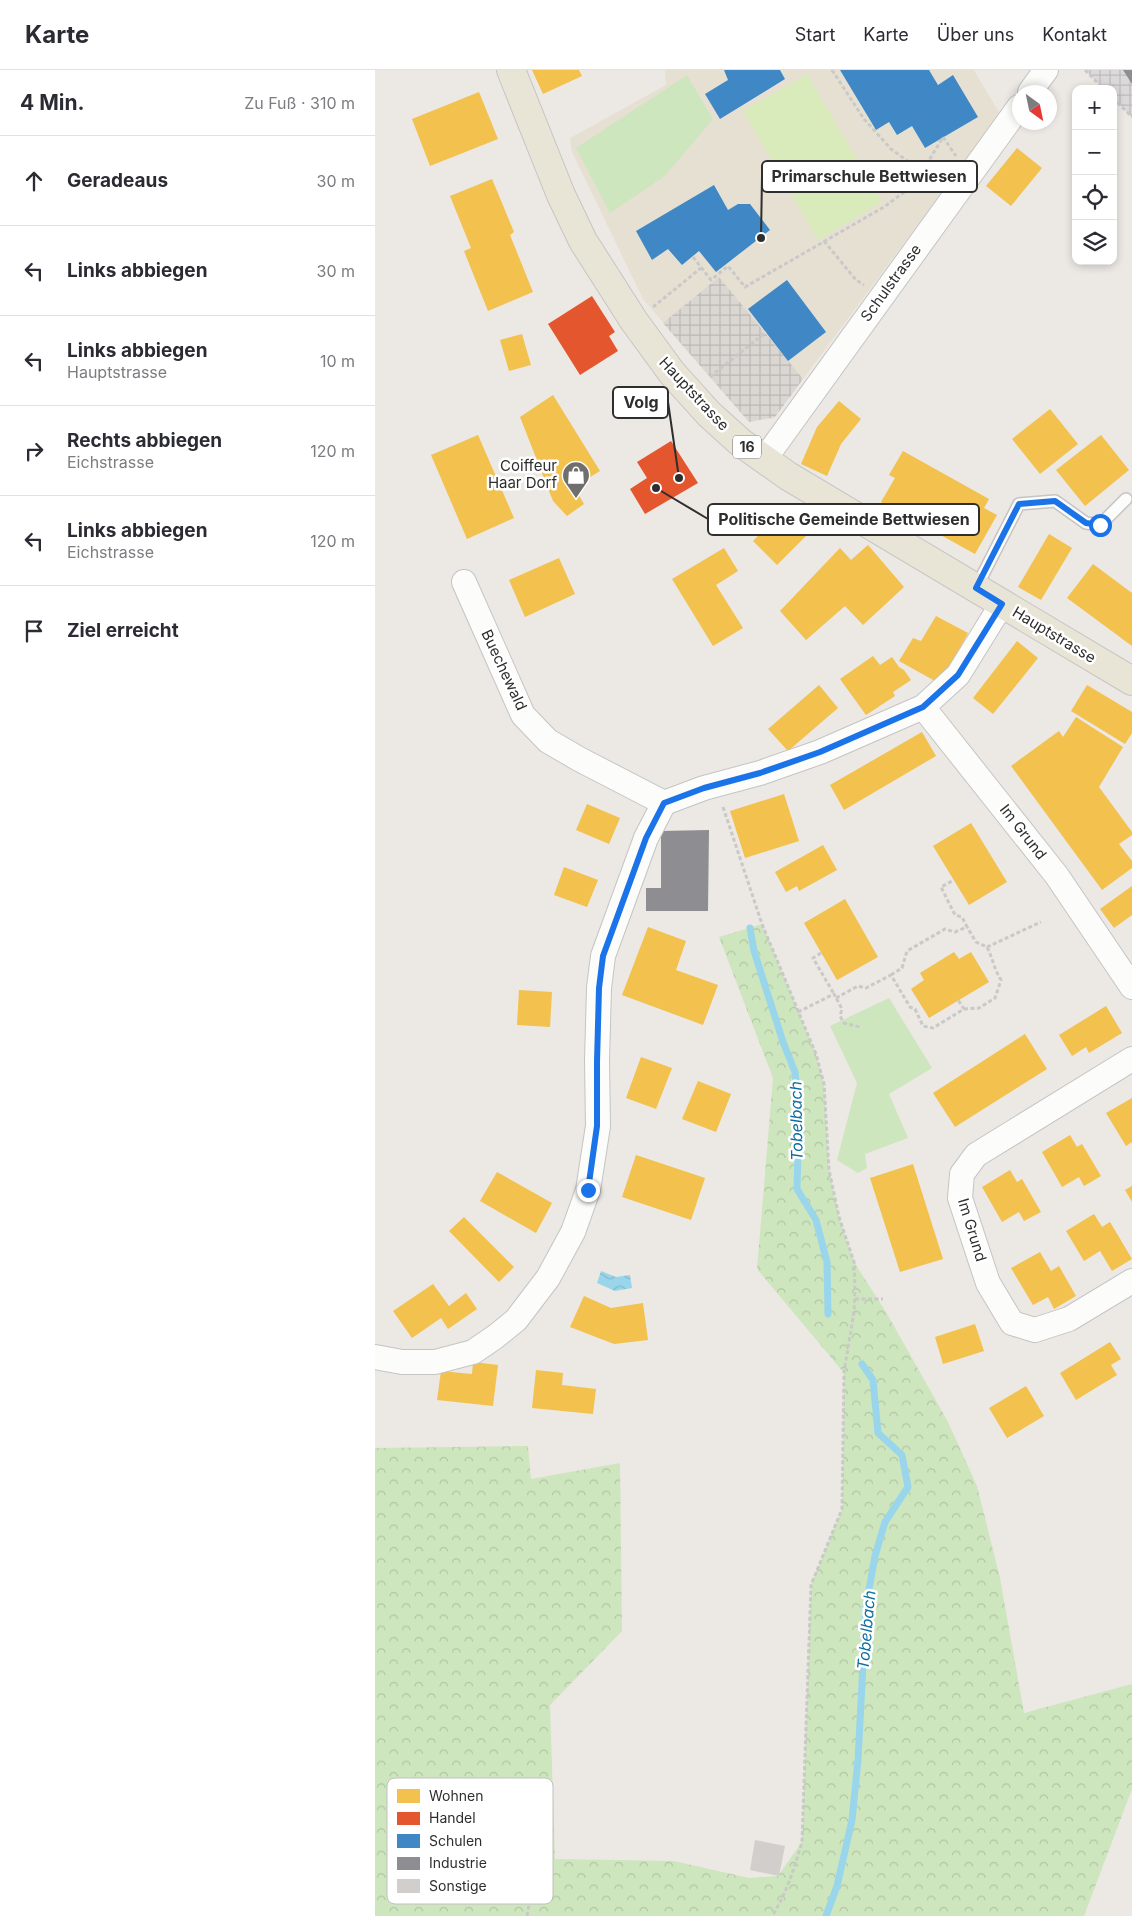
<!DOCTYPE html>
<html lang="de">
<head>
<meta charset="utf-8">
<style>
  body { margin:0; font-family:Inter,sans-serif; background:#f7f7f7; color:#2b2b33 }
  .controls { position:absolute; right:15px; top:15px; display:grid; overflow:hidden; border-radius:10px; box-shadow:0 2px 8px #0003 }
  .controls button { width:45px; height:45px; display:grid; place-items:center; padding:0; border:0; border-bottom:1px solid #e1e1e2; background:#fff; color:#2b2b33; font:25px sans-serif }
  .compass { position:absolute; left:637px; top:15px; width:45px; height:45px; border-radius:50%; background:#fff; box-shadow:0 2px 8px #0003; rotate:147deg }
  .stop { position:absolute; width:15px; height:15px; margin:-11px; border:4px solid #1a73e8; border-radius:50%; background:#fff }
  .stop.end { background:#1a73e8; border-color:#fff; box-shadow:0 1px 5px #0008 }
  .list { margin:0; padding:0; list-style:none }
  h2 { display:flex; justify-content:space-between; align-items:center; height:65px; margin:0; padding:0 20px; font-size:21px }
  h2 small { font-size:16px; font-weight:400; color:#7c7c81 }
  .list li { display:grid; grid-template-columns:32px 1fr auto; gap:15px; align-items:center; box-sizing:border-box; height:90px; padding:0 20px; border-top:1px solid #e1e1e2 }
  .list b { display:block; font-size:19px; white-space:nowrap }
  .list p { margin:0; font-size:16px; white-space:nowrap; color:#7c7c81 }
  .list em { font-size:16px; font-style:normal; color:#7c7c81 }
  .icon { flex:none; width:28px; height:28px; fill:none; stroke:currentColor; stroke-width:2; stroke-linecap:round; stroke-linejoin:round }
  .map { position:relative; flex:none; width:757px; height:1846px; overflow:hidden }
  header { display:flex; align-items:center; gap:30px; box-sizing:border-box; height:70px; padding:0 25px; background:#fff; border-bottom:1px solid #e1e1e2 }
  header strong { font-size:24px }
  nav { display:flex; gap:28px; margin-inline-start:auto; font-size:18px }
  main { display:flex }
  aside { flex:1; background:#fff }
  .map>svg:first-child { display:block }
</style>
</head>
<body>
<header>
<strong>Karte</strong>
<nav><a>Start</a><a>Karte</a><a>Über uns</a><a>Kontakt</a></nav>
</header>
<main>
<aside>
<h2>4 Min.<small>Zu Fuß · 310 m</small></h2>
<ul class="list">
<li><svg class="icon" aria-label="ahead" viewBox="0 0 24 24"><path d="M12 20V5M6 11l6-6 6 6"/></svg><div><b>Geradeaus</b></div><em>30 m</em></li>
<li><svg class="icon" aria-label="left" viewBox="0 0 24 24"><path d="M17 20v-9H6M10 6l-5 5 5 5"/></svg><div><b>Links abbiegen</b></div><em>30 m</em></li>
<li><svg class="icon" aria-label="left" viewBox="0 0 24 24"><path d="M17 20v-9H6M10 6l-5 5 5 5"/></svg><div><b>Links abbiegen</b><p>Hauptstrasse</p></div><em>10 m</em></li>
<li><svg class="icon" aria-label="right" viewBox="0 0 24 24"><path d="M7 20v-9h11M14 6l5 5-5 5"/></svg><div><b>Rechts abbiegen</b><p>Eichstrasse</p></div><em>120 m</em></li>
<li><svg class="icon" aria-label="left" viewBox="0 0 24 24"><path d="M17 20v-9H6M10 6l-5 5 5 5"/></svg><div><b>Links abbiegen</b><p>Eichstrasse</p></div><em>120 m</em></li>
<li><svg class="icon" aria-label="arrive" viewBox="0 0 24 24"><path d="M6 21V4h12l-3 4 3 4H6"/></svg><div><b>Ziel erreicht</b></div></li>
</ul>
</aside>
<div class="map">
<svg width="757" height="1846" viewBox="0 0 757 1846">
  <defs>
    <pattern id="industrial-grid" width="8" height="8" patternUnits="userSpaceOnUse" patternTransform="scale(1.25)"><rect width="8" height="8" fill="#dcd9db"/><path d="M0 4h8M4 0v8" fill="none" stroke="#bdbbbc"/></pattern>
    <pattern id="forest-crowns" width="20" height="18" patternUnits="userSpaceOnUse" patternTransform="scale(1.25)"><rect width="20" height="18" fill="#cee6be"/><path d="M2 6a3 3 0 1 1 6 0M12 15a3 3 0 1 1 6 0" fill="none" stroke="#b1c6a4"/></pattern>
    <pattern id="plaza-grid" width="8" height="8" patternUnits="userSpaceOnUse" patternTransform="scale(1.25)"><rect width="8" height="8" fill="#dad6d2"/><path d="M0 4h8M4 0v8" fill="none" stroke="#bbb8b5"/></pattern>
    <pattern id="water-waves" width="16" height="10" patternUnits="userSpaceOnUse" patternTransform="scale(1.25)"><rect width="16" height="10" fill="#99d6ec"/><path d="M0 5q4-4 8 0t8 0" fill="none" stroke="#84b8cb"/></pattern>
  </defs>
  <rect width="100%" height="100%" fill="#ece8e4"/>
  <polygon fill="url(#industrial-grid)" points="710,0 757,0 757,47 738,28 738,19 729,19"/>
  <polygon fill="#e6e0d3" points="290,0 599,0 625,44 399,348 374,352 268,229 197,82 195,68 291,15"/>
  <polygon fill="url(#forest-crowns)" points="387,854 441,984 449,1014 454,1100 464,1147 479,1192 511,1242 572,1350 602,1416 625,1508 649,1643 757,1614 757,1719 709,1846 0,1846 0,1378 153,1376 156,1409 245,1393 247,1561 175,1635 180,1789 299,1791 374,1808 403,1806 427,1772 436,1515 467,1439 469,1303 382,1199 398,1008 344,867"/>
  <g fill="#cee6be">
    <polygon points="312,5 338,49 290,106 235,143 201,78"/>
    <polygon points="514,928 557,998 514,1024 533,1068 490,1084 492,1098 483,1103 462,1090 482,1013 455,956"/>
  </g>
  <polygon fill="#d9eabb" points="432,4 507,132 443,170 368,41"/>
  <polygon fill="url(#plaza-grid)" points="344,207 428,309 400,347 374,352 288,253"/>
  <polygon fill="url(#water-waves)" points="226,1201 241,1207 255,1205 257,1218 240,1221 222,1213"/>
  <g fill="#f2c14e">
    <polygon points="157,0 204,0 207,6 168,24"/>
    <polygon points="104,22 123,69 55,96 37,49"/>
    <polygon points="642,78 667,98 636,136 611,116"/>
    <polygon points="117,109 139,162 135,165 158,222 113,241 89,181 96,178 75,126"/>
    <polygon points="147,264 156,295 134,301 125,270"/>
    <polygon points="178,325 225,401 199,417 209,434 192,446 178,431 145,347"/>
    <polygon points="464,331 486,349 466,374 452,406 426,394 442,357"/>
    <polygon points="675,339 703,374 665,404 637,369"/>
    <polygon points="103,365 139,448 92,469 56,385"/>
    <polygon points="726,365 754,400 710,436 681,400"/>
    <polygon points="528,381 614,429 609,438 622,445 600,484 506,432 520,408 514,405"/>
    <polygon points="414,433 439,458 402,495 378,471"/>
    <polygon points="674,464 697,478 666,530 643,517"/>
    <polygon points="493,475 529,517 488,555 470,536 431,570 405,541 465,478 476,490"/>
    <polygon points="349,478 363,501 341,515 368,558 338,576 297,509"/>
    <polygon points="184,488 200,524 150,547 134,510"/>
    <polygon points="718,494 757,523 757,576 692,528"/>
    <polygon points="561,546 593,563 572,602 560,611 524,591 538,568 546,571"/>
    <polygon points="642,571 663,588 618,644 598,628"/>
    <polygon points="498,586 505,595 517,587 524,597 529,600 536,610 518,622 520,626 491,645 465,609"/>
    <polygon points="444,615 463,638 413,681 393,659"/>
    <polygon points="712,615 757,642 757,663 750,674 696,641"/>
    <polygon points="701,647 748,677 724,717 757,762 757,765 744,774 757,791 757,798 727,820 636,696 684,661 688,667"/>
    <polygon points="547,662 561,686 469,740 455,715"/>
    <polygon points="409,724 424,771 370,788 355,741"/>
    <polygon points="212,734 245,748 234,774 201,760"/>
    <polygon points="596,753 632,812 594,835 558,776"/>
    <polygon points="448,775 462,800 424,821 422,816 411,822 400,802"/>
    <polygon points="189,797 223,810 212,837 179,825"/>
    <polygon points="757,816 757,845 739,858 725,839"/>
    <polygon points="470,829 503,887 462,910 429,853"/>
    <polygon points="273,857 311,871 301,900 343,915 328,955 247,925"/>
    <polygon points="579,882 584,889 596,882 614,912 554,948 536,919 549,910 545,903"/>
    <polygon points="144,920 177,922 175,957 142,955"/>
    <polygon points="731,936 747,963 714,983 711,977 697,986 684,965"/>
    <polygon points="650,964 672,999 580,1057 558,1023"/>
    <polygon points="266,987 297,998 281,1039 251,1028"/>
    <polygon points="323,1011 356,1024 341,1062 307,1049"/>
    <polygon points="757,1028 757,1072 751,1076 731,1043"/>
    <polygon points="695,1065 702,1077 707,1074 726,1106 709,1116 704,1107 687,1117 667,1082"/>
    <polygon points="261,1085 330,1108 316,1150 247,1127"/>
    <polygon points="538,1094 568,1189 525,1202 495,1108"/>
    <polygon points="635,1100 642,1112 647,1109 666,1142 649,1151 644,1142 627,1152 607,1117"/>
    <polygon points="122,1102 177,1133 161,1163 105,1131"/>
    <polygon points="757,1116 757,1132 750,1120"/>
    <polygon points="719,1144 727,1157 735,1152 757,1189 737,1201 725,1181 709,1191 691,1161"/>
    <polygon points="89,1147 139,1197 124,1212 74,1161"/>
    <polygon points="665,1182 676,1201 684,1196 701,1226 679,1239 673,1227 658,1235 636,1198"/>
    <polygon points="58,1214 74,1236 91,1223 102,1239 73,1259 66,1248 37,1268 18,1241"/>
    <polygon points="209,1226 236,1238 268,1233 273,1270 239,1274 195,1257"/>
    <polygon points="600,1254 609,1281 568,1294 560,1267"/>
    <polygon points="735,1272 746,1289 736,1295 742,1305 701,1330 685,1303"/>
    <polygon points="98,1292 123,1295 118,1336 62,1330 66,1301 97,1304"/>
    <polygon points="161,1300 188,1303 187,1315 221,1319 218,1344 157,1338"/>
    <polygon points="651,1316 669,1346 632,1368 614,1338"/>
  </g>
  <g fill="#e4572e">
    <polygon points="217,226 240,262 234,266 243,281 205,305 173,254"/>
    <polygon points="296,371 323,413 270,444 255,419 272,408 262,392"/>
  </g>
  <g fill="#3f88c5">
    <polygon points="349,0 405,0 410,9 345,49 330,24 353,10"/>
    <polygon points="465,0 554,0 563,15 578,5 603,47 550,78 537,56 522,65 514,52 501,60"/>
    <polygon points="339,115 353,140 363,134 375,134 395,160 341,202 324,181 307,195 293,179 277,190 261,161"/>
    <polygon points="412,210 451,262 413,291 373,239"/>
  </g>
  <g fill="#8d8d92">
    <polygon points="748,0 757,0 757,14"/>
    <polygon points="334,760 333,841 271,841 271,818 286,818 286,761"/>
  </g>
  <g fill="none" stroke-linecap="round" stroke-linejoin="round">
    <g stroke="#99d6ec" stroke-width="7">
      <polyline points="375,858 379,881 408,972 420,1002 424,1039 422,1119 441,1150 452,1192 453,1244"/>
      <polyline points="451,1846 462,1816 477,1750 483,1690 491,1536 500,1486 510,1452 533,1417 527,1385 503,1363 498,1310 487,1294"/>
    </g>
  </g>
  <polygon fill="#d1cecb" points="380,1770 410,1776 404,1806 375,1800"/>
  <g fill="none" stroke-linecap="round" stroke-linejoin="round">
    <g stroke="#c5c4c5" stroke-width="14">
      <polyline id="service" points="601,518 644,434 680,431 711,453 725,455 751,429"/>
    </g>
    <g stroke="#c5c4c5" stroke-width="26">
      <g id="minor">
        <polyline points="655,22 671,0"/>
        <polyline points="389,390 644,37"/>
        <polyline points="89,512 148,645 173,671 204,689 289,733"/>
        <polyline points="548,637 682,806 757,917"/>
        <polyline points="757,989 601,1085 587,1104 585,1128 613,1213 637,1253 660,1260 694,1249 757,1211"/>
        <polyline points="0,1287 27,1292 60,1292 98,1282 120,1267 141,1250 173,1208 198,1162 213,1120 223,1056 222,991 224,918 228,886 271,768 289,733 329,718 385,703 445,682 548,637 583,605 627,534"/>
      </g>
    </g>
    <g stroke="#c6c5c4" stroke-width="30">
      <polyline id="primary" points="136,0 186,125 208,171 259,251 297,303 334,344 365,372 413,406 757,611"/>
    </g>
    <g stroke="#c9c9c8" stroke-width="3" stroke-dasharray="4 2.5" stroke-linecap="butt">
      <polyline points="457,0 489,49 516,79 561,112"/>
      <polyline points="710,0 729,19"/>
      <polyline points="738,28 757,47"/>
      <polyline points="449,171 481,210 489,215"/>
      <polyline points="318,187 336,210 353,196 370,217 509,137 532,120 547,102 568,67 581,86"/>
      <polyline points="278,237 326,198"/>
      <polyline points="335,307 391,262"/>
      <path d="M348 737 387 854 441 984 449 1014 454 1100 464 1147 479 1192 480 1218 479 1242 469 1302 467 1439 436 1515 427 1772C419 1798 412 1823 397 1846"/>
      <polyline points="612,877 666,852"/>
      <polyline points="446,883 438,888 459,924"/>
      <polyline points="516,905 527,898 532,881 570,859 580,862 592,857 587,847 580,845 566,817 579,810"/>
      <polyline points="461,928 483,916 491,918 516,905 535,937 540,939 548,956 558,958 589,939 583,930"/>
      <path d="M589 939 604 938 620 928 626 910C619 899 618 889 612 877L601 872 592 857"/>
      <polyline points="423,942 459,924 467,939 465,946 469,953 485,957"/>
      <polyline points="480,1229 508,1229"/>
      <polyline points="152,1846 166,1767"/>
    </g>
    <use href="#service" stroke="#fcfcfb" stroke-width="11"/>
    <use href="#minor" stroke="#fcfcfb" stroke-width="24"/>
    <use href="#primary" stroke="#e8e4d6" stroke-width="28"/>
  </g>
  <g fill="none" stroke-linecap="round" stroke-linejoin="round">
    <polyline stroke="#1a73e8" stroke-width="6" points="213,1120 222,1056 222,992 224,918 228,886 271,768 289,733 329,718 385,703 445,682 548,637 583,605 627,534 601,518 644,434 680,431 711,453 725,455"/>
  </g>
  <defs>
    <g id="shop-pin" transform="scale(1.4375)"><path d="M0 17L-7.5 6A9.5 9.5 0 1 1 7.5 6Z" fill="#706f6e" stroke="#fff"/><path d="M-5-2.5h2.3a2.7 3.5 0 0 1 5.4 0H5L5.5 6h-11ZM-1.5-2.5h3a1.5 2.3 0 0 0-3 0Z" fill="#fff"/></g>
  </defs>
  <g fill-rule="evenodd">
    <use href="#shop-pin" x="201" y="405"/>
  </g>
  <g text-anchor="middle" stroke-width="5" stroke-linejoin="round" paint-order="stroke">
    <rect fill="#fff" stroke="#6d6d6d" stroke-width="1" x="358" y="365.5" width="28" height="23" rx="4"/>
    <g font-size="14" font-weight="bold" fill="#2e2e2e">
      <text x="372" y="382">16</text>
    </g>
    <g font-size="15" fill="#2e2e2e" stroke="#fff">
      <text transform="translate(516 213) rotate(-54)" y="5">Schulstrasse</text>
      <text transform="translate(319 324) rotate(47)" y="5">Hauptstrasse</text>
      <text transform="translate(679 565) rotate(31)" y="5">Hauptstrasse</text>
      <text transform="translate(129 600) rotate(65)" y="5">Buechewald</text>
      <text transform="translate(648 762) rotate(52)" y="5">Im Grund</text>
      <text transform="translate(597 1160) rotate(73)" y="5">Im Grund</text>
    </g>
    <g font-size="15" fill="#2e2e2e" stroke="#fff" text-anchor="end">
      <text x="182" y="401">Coiffeur<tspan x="182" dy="17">Haar Dorf</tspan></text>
    </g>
    <g font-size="16" font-style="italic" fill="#0d6fa3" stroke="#fff">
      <text transform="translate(421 1051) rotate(-91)" y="6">Tobelbach</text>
      <text transform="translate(491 1560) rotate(-85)" y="6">Tobelbach</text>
    </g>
  </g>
  <rect x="12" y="1708" width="166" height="126" rx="8" fill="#fff" stroke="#c0c0c0" stroke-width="1"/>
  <rect x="22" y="1719" width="23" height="14" fill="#f2c14e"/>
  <rect x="22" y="1742" width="23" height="13" fill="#e4572e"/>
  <rect x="22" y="1764" width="23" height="14" fill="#3f88c5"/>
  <rect x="22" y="1787" width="23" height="13" fill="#8d8d92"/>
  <rect x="22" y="1809" width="23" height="14" fill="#d1cecb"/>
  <g font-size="14" fill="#2e2e2e">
    <text x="54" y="1731">Wohnen</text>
    <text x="54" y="1753">Handel</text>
    <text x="54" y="1776">Schulen</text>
    <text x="54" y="1798">Industrie</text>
    <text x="54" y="1821">Sonstige</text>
  </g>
  <path fill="none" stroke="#2e2e2e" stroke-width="2" d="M386 168L387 106M304 408L293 332M281 418L333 449"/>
  <g fill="#2e2e2e" stroke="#fff" stroke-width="2">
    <circle cx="386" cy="168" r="5"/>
    <circle cx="304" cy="408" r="5"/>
    <circle cx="281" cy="418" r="5"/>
  </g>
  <g fill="#fff" stroke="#2e2e2e" stroke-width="2">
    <rect x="387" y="91" width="215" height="31" rx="5"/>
    <rect x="238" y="317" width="55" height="31" rx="5"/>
    <rect x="333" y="434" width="271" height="31" rx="5"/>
  </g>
  <g font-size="16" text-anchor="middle" font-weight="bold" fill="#2e2e2e">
    <text x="494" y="112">Primarschule Bettwiesen</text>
    <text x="266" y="338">Volg</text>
    <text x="469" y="455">Politische Gemeinde Bettwiesen</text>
  </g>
</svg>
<div class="controls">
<button>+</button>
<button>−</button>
<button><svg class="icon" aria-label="locate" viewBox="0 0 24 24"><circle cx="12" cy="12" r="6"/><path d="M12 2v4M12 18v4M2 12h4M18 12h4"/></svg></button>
<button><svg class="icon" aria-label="layers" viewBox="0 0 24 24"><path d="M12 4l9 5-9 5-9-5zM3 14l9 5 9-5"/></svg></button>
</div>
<svg class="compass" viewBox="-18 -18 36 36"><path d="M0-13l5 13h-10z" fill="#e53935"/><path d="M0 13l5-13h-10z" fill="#7c7c81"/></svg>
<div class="stop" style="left:725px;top:455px"></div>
<div class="stop end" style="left:213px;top:1120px"></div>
</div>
</main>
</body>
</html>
